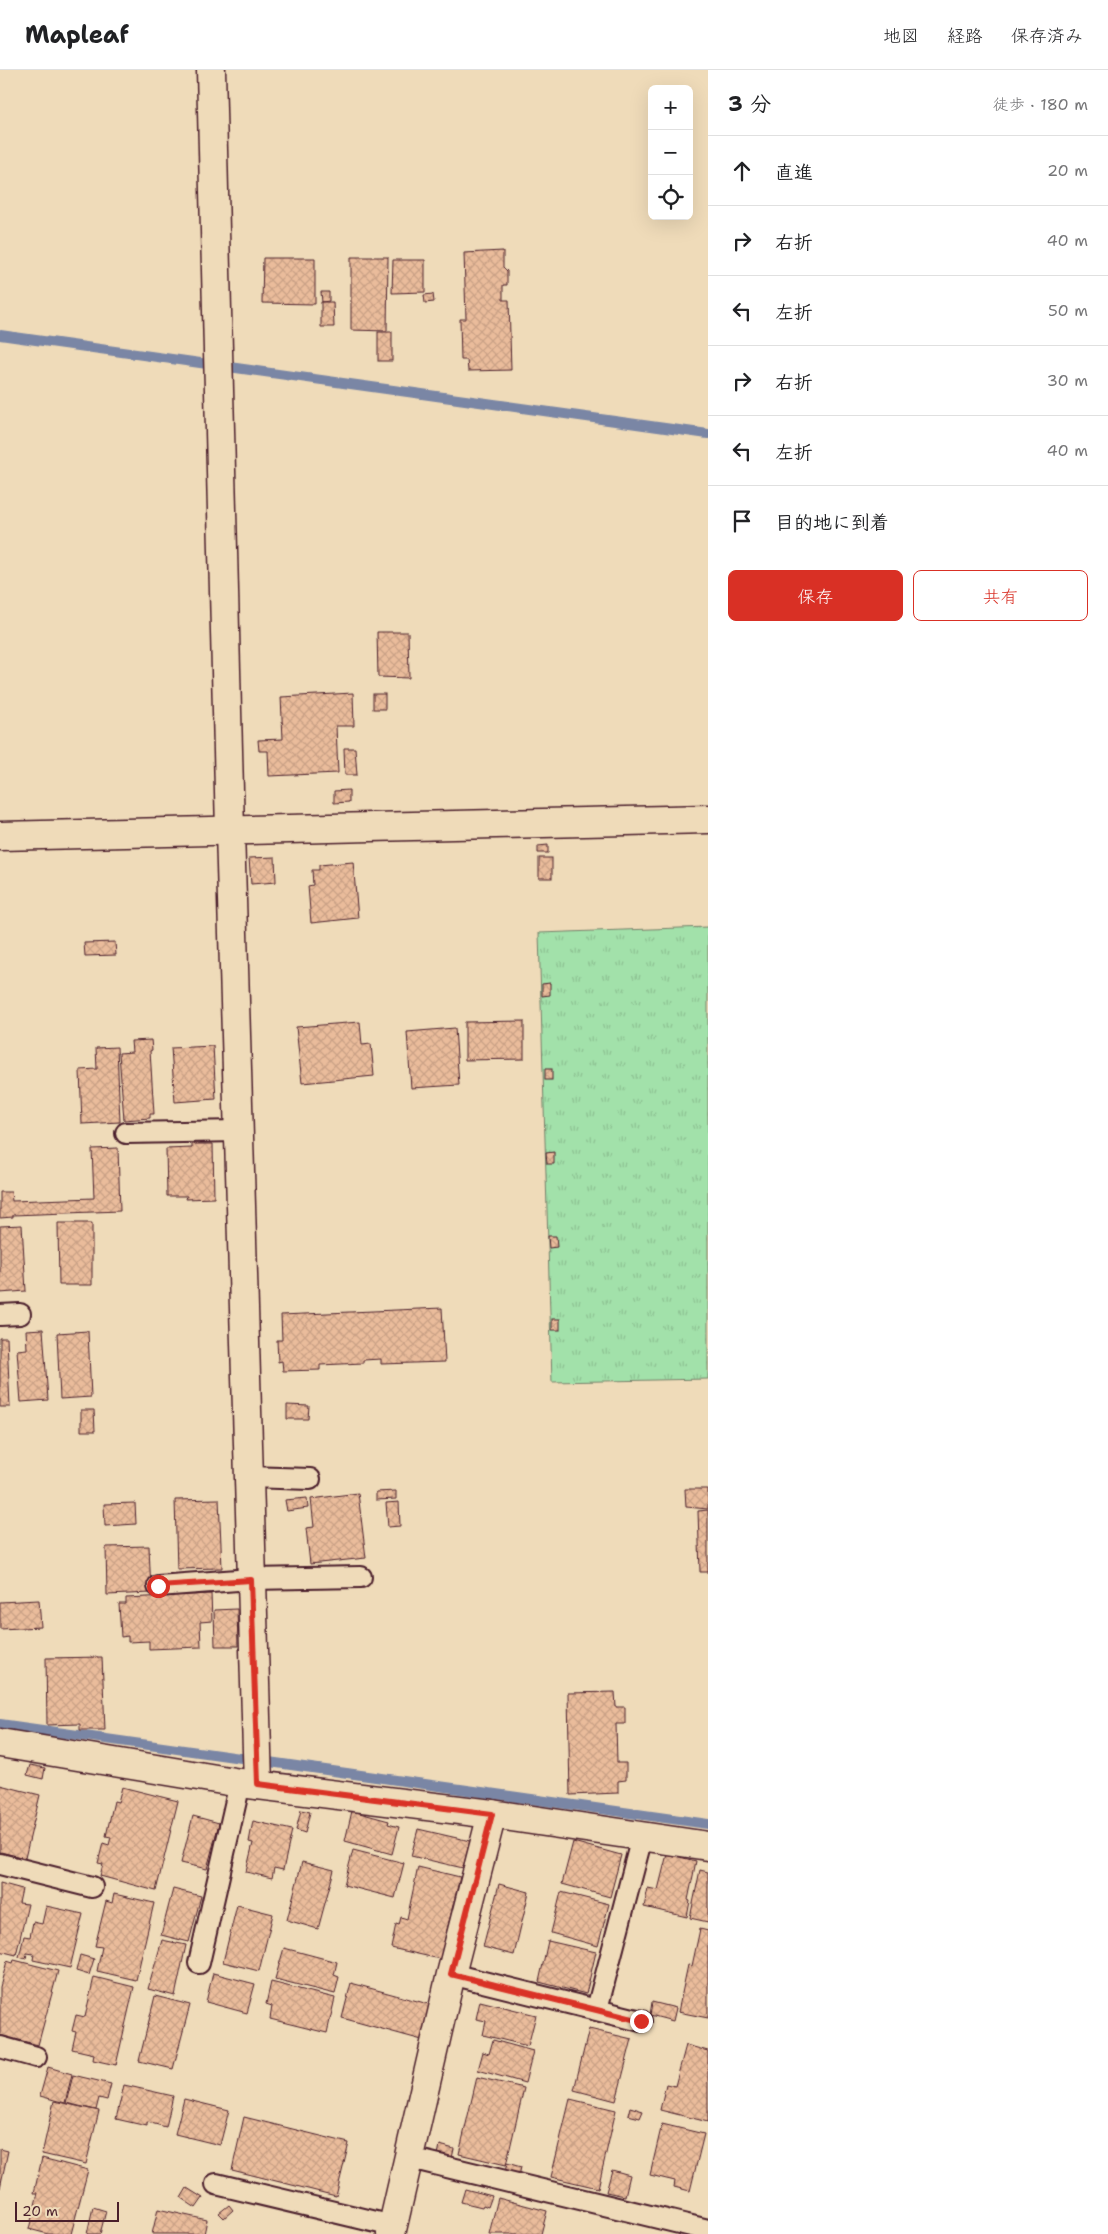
<!DOCTYPE html>
<html lang="ja">
<head>
<meta charset="utf-8">
<style>
  body { margin:0; font-family:"Shantell Sans","Klee One",sans-serif; background:#f6f6f6; color:#202124 }
  .controls { position:absolute; right:15px; top:15px; display:grid; overflow:hidden; border-radius:8px; box-shadow:0 5px 20px #0002 }
  .controls button { width:45px; height:45px; display:grid; place-items:center; padding:0; border:0; border-bottom:1px solid #e0e0e0; background:#fff; color:#202124; font:25px sans-serif }
  .scale { position:absolute; left:15px; bottom:12px; width:104px; box-sizing:border-box; padding-left:5px; border:2px solid #4a1f2b; border-top:0; font-size:14px; line-height:18px; white-space:nowrap; color:#4a1f2b; -webkit-text-stroke:4px #efdbb9; paint-order:stroke }
  .stop { position:absolute; width:15px; height:15px; margin:-11px; border:4px solid #d93025; border-radius:50%; background:#fff }
  .stop.end { background:#d93025; border-color:#fff; box-shadow:0 1px 5px #0008 }
  .list { margin:0; padding:0; list-style:none }
  h2 { display:flex; justify-content:space-between; align-items:center; height:65px; margin:0; padding:0 20px; font-size:21px }
  h2 small { font-size:16px; font-weight:400; color:#757577 }
  .list li { display:grid; grid-template-columns:32px 1fr auto; gap:15px; align-items:center; box-sizing:border-box; height:70px; padding:0 20px; border-top:1px solid #e0e0e0 }
  .list b { display:block; font-size:19px; white-space:nowrap }
  .list em { font-size:16px; font-style:normal; color:#757577 }
  .actions { display:flex; gap:10px; padding:15px 20px }
  .actions a { flex:1; padding:11px 0; border:1px solid #d93025; border-radius:8px; text-align:center; font-size:18px; color:#d93025 }
  .actions .main { background:#d93025; color:#fff }
  .icon { flex:none; width:28px; height:28px; fill:none; stroke:currentColor; stroke-width:2; stroke-linecap:round; stroke-linejoin:round }
  .map { position:relative; flex:none; width:708px; height:2164px; overflow:hidden }
  header { display:flex; align-items:center; gap:30px; box-sizing:border-box; height:70px; padding:0 25px; background:#fff; border-bottom:1px solid #e0e0e0 }
  header strong { font-size:24px }
  nav { display:flex; gap:28px; margin-inline-start:auto; font-size:18px }
  main { display:flex }
  aside { flex:1; background:#fff }
  .map>svg:first-child { display:block }
</style>
</head>
<body>
<header>
<strong>Mapleaf</strong>
<nav><a>地図</a><a>経路</a><a>保存済み</a></nav>
</header>
<main>
<div class="map">
<svg width="708" height="2164" viewBox="0 0 708 2164">
  <defs>
    <pattern id="park-tufts" width="24" height="20" patternUnits="userSpaceOnUse" patternTransform="scale(1.25)"><rect width="24" height="20" fill="#a2e1aa"/><path d="M3 7l-1-3M5 7V3M7 7l1-3M15 17l-1-3M17 17v-4M19 17l1-3" fill="none" stroke="#8dc192"/></pattern>
    <pattern id="building-cross-hatch" width="8" height="8" patternUnits="userSpaceOnUse" patternTransform="scale(1.25)"><rect width="8" height="8" fill="#eabc9b"/><path d="M0 0l8 8M0 8l8-8" fill="none" stroke="#caa186"/></pattern>
  </defs>
  <rect width="100%" height="100%" fill="#efdbb9"/>
  <filter id="ink" filterUnits="userSpaceOnUse"><feTurbulence type="fractalNoise" baseFrequency=".02" numOctaves="2"/><feDisplacementMap in="SourceGraphic" scale="10" xChannelSelector="R" yChannelSelector="G"/><feConvolveMatrix kernelMatrix="1 2 1 2 8 2 1 2 1" color-interpolation-filters="sRGB"/></filter>
  <g filter="url(#ink)">
    <polygon fill="url(#park-tufts)" stroke="#76806a" points="708,857 708,1309 552,1312 539,863"/>
    <g fill="none" stroke-linecap="round" stroke-linejoin="round">
      <g stroke="#7a86a5" stroke-width="10">
        <polyline points="0,265 708,364"/>
        <polyline points="0,1654 708,1754"/>
      </g>
    </g>
    <g fill="url(#building-cross-hatch)" stroke="#4a1f2b">
      <polygon points="503,181 503,197 507,201 507,215 503,215 503,230 509,230 511,300 468,301 467,290 461,290 460,249 466,249 464,183"/>
      <polygon points="351,187 388,187 387,261 351,260"/>
      <polygon points="263,188 315,188 315,234 262,233"/>
      <polygon points="393,190 425,190 425,222 392,223"/>
      <polygon points="321,222 329,222 329,231 322,232"/>
      <polygon points="433,224 434,232 425,233 424,225"/>
      <polygon points="321,232 333,232 334,257 321,257"/>
      <rect x="378" y="262" width="14" height="29"/>
      <polygon points="377,562 408,562 409,608 378,607"/>
      <polygon points="353,623 354,656 336,656 338,703 269,706 268,681 259,681 258,670 283,669 281,627"/>
      <rect x="373" y="624" width="12" height="15"/>
      <polygon points="344,678 355,678 357,705 345,705"/>
      <polygon points="349,720 349,732 334,733 334,721"/>
      <polygon points="548,775 548,783 538,783 538,776"/>
      <polygon points="275,787 276,812 251,814 249,788"/>
      <rect x="539" y="788" width="13" height="20"/>
      <polygon points="353,792 358,848 311,853 308,816 313,815 312,800 319,800 319,795"/>
      <polygon points="115,872 116,885 85,886 84,873"/>
      <polygon points="550,913 550,925 542,926 542,914"/>
      <polygon points="524,951 524,989 465,990 465,952"/>
      <polygon points="360,952 362,975 371,974 374,1006 302,1013 296,957"/>
      <polygon points="455,958 459,1015 411,1018 407,962"/>
      <polygon points="151,970 152,980 150,981 154,1044 150,1044 150,1048 124,1050 119,983 132,982 131,971"/>
      <polygon points="213,976 216,1029 175,1032 171,978"/>
      <polygon points="117,977 120,1052 82,1054 80,1000 97,999 96,978"/>
      <rect x="545" y="999" width="7" height="11"/>
      <polygon points="192,1074 213,1074 214,1128 186,1129 187,1126 167,1126 166,1079 192,1078"/>
      <polygon points="118,1078 120,1141 13,1145 13,1147 0,1148 0,1122 11,1122 12,1131 94,1128 92,1079"/>
      <polygon points="554,1082 554,1094 547,1094 546,1083"/>
      <polygon points="58,1153 92,1153 92,1215 59,1215"/>
      <polygon points="22,1155 26,1221 0,1223 0,1156"/>
      <polygon points="548,1166 556,1166 557,1177 549,1178"/>
      <polygon points="442,1238 445,1292 381,1294 381,1289 363,1290 363,1293 320,1295 320,1300 283,1301 282,1291 278,1292 277,1270 282,1270 281,1245"/>
      <rect x="552" y="1249" width="8" height="11"/>
      <polygon points="43,1259 48,1330 21,1332 17,1280 27,1279 26,1260"/>
      <polygon points="88,1261 91,1327 60,1329 57,1263"/>
      <polygon points="0,1268 7,1268 10,1337 0,1337"/>
      <polygon points="287,1335 309,1336 308,1349 287,1349"/>
      <polygon points="81,1340 94,1340 95,1361 81,1361"/>
      <polygon points="685,1419 708,1419 708,1439 686,1437"/>
      <polygon points="396,1421 396,1429 376,1430 376,1422"/>
      <polygon points="358,1423 366,1488 310,1494 306,1458 314,1457 311,1429"/>
      <polygon points="307,1428 308,1438 287,1441 285,1430"/>
      <polygon points="219,1429 222,1498 177,1499 175,1430"/>
      <polygon points="399,1432 400,1456 388,1457 386,1433"/>
      <polygon points="135,1433 136,1454 105,1456 104,1434"/>
      <polygon points="708,1440 708,1502 700,1502 698,1441"/>
      <polygon points="149,1476 151,1523 107,1525 106,1477"/>
      <polygon points="211,1524 212,1551 200,1552 201,1577 149,1579 149,1571 128,1572 128,1566 121,1567 119,1534 126,1534 126,1528"/>
      <polygon points="39,1530 41,1557 0,1559 0,1532"/>
      <polygon points="237,1539 238,1576 215,1576 214,1540"/>
      <polygon points="102,1587 105,1660 80,1660 80,1654 47,1655 46,1588"/>
      <polygon points="615,1622 616,1637 625,1637 625,1654 616,1654 617,1693 626,1693 626,1710 618,1711 618,1723 570,1725 568,1623"/>
      <polygon points="30,1695 45,1698 43,1709 27,1705"/>
      <polygon points="0,1715 40,1725 25,1788 0,1782"/>
      <polygon points="122,1717 178,1731 156,1821 100,1806 103,1794 98,1793 103,1773 109,1775 111,1767 106,1766 114,1731 118,1732"/>
      <polygon points="301,1740 310,1742 305,1763 296,1760"/>
      <polygon points="352,1741 389,1751 388,1754 399,1757 392,1784 345,1771"/>
      <polygon points="193,1746 219,1753 207,1799 181,1793"/>
      <polygon points="253,1751 292,1760 283,1800 274,1798 272,1808 246,1802 253,1773 249,1772"/>
      <polygon points="418,1759 470,1771 463,1798 411,1786"/>
      <polygon points="573,1772 621,1785 610,1827 562,1814"/>
      <polygon points="353,1780 404,1793 395,1828 344,1815"/>
      <polygon points="667,1784 696,1791 688,1830 690,1831 687,1847 644,1837 648,1818 658,1820"/>
      <polygon points="302,1792 334,1800 318,1859 287,1850"/>
      <polygon points="418,1797 460,1807 440,1889 391,1878 396,1854 399,1855 401,1847 407,1849"/>
      <polygon points="700,1800 708,1802 708,1852 690,1848"/>
      <polygon points="0,1813 22,1819 19,1833 28,1834 16,1885 0,1881"/>
      <polygon points="499,1814 529,1822 514,1885 483,1877"/>
      <polygon points="173,1819 201,1826 189,1872 161,1865"/>
      <polygon points="561,1822 609,1834 598,1876 551,1863"/>
      <polygon points="114,1824 154,1833 136,1910 97,1901 102,1877 95,1876 106,1831 112,1833"/>
      <polygon points="237,1835 273,1844 259,1901 223,1892"/>
      <polygon points="46,1836 83,1844 70,1898 33,1890 34,1884 27,1883 26,1889 19,1887 24,1866 30,1867 33,1852 42,1854"/>
      <polygon points="700,1859 708,1861 708,1948 678,1942 688,1895 692,1896"/>
      <polygon points="162,1870 186,1875 175,1926 148,1919"/>
      <polygon points="548,1871 596,1882 586,1924 539,1912"/>
      <polygon points="284,1878 337,1892 334,1905 339,1907 335,1924 275,1909"/>
      <polygon points="80,1885 94,1889 89,1905 76,1901"/>
      <polygon points="14,1890 58,1901 38,1975 0,1965 0,1917 7,1891 13,1893"/>
      <polygon points="213,1903 255,1914 247,1943 206,1932"/>
      <polygon points="94,1907 134,1917 116,1995 93,1990 94,1984 72,1979 76,1962 72,1961 76,1945 85,1947"/>
      <polygon points="271,1912 335,1928 327,1963 270,1949 272,1936 266,1934"/>
      <polygon points="351,1913 432,1935 422,1970 342,1948"/>
      <polygon points="155,1926 190,1935 173,1999 139,1991"/>
      <polygon points="480,1931 536,1945 528,1976 483,1965 486,1951 476,1949"/>
      <polygon points="652,1932 676,1938 673,1951 650,1945"/>
      <polygon points="589,1959 632,1969 616,2031 574,2020"/>
      <polygon points="493,1970 533,1981 525,2013 478,2000 483,1982 489,1984"/>
      <polygon points="686,1975 708,1981 708,2052 660,2040 666,2014 675,2016"/>
      <polygon points="48,1997 72,2004 65,2033 40,2026"/>
      <polygon points="73,2005 111,2014 107,2030 99,2028 96,2040 66,2033"/>
      <polygon points="477,2007 524,2018 506,2095 459,2084"/>
      <polygon points="124,2015 173,2026 166,2057 147,2052 147,2056 116,2049"/>
      <polygon points="184,2029 229,2040 220,2075 175,2064"/>
      <polygon points="570,2029 616,2040 598,2118 551,2107"/>
      <polygon points="54,2031 99,2041 86,2094 42,2084"/>
      <polygon points="630,2037 643,2041 640,2048 628,2045"/>
      <polygon points="244,2047 349,2073 336,2126 232,2100"/>
      <polygon points="662,2054 704,2064 690,2121 674,2117 675,2111 650,2105"/>
      <polygon points="440,2075 454,2079 452,2088 438,2085"/>
      <polygon points="0,2079 8,2081 0,2118"/>
      <polygon points="42,2088 88,2100 71,2164 48,2164 29,2159 38,2123 34,2123"/>
      <polygon points="507,2093 521,2097 519,2106 505,2102"/>
      <polygon points="612,2100 630,2105 625,2126 606,2122"/>
      <polygon points="187,2118 203,2128 196,2138 181,2128"/>
      <polygon points="465,2119 492,2126 488,2137 483,2135 482,2137 461,2132"/>
      <polygon points="498,2128 547,2141 541,2164 489,2164"/>
      <polygon points="229,2135 233,2140 224,2148 219,2143"/>
      <polygon points="93,2137 106,2141 100,2164 87,2164"/>
      <polygon points="158,2139 207,2150 204,2164 152,2164"/>
    </g>
    <g fill="none" stroke-linecap="round" stroke-linejoin="round">
      <g stroke="#4a1f2b" stroke-width="24">
        <g id="service">
          <polyline points="126,1063 239,1061"/>
          <polyline points="0,1245 20,1244"/>
          <polyline points="249,1407 310,1409"/>
          <polyline points="158,1516 251,1509 361,1507"/>
          <polyline points="0,1794 92,1817"/>
          <polyline points="199,1893 240,1713"/>
          <polyline points="451,1904 641,1951"/>
          <polyline points="597,1939 642,1767"/>
          <polyline points="0,1977 36,1987"/>
          <polyline points="410,2088 708,2160"/>
          <polyline points="216,2114 393,2156"/>
        </g>
      </g>
      <g stroke="#4a1f2b" stroke-width="31">
        <g id="minor">
          <polyline points="211,0 230,761 258,1715"/>
          <polyline points="0,766 708,749"/>
          <polyline points="0,1673 240,1713 492,1744 708,1776"/>
          <polyline points="391,2164 451,1904 492,1744"/>
        </g>
      </g>
      <use href="#service" stroke="#efdbb9" stroke-width="20"/>
      <use href="#minor" stroke="#efdbb9" stroke-width="28"/>
    </g>
  </g>
  <g fill="none" stroke-linecap="round" stroke-linejoin="round" filter="url(#ink)">
    <polyline stroke="#d93025" stroke-width="6" points="158,1516 251,1510 258,1714 492,1744 451,1904 641,1951"/>
  </g>
</svg>
<div class="controls">
<button>+</button>
<button>−</button>
<button><svg class="icon" aria-label="locate" viewBox="0 0 24 24"><circle cx="12" cy="12" r="6"/><path d="M12 2v4M12 18v4M2 12h4M18 12h4"/></svg></button>
</div>
<div class="scale">20 m</div>
<div class="stop" style="left:158px;top:1516px"></div>
<div class="stop end" style="left:641px;top:1951px"></div>
</div>
<aside>
<h2>3 分<small>徒歩 · 180 m</small></h2>
<ul class="list">
<li><svg class="icon" aria-label="ahead" viewBox="0 0 24 24"><path d="M12 20V5M6 11l6-6 6 6"/></svg><div><b>直進</b></div><em>20 m</em></li>
<li><svg class="icon" aria-label="right" viewBox="0 0 24 24"><path d="M7 20v-9h11M14 6l5 5-5 5"/></svg><div><b>右折</b></div><em>40 m</em></li>
<li><svg class="icon" aria-label="left" viewBox="0 0 24 24"><path d="M17 20v-9H6M10 6l-5 5 5 5"/></svg><div><b>左折</b></div><em>50 m</em></li>
<li><svg class="icon" aria-label="right" viewBox="0 0 24 24"><path d="M7 20v-9h11M14 6l5 5-5 5"/></svg><div><b>右折</b></div><em>30 m</em></li>
<li><svg class="icon" aria-label="left" viewBox="0 0 24 24"><path d="M17 20v-9H6M10 6l-5 5 5 5"/></svg><div><b>左折</b></div><em>40 m</em></li>
<li><svg class="icon" aria-label="arrive" viewBox="0 0 24 24"><path d="M6 21V4h12l-3 4 3 4H6"/></svg><div><b>目的地に到着</b></div></li>
</ul>
<div class="actions"><a class="main">保存</a><a>共有</a></div>
</aside>
</main>
</body>
</html>
